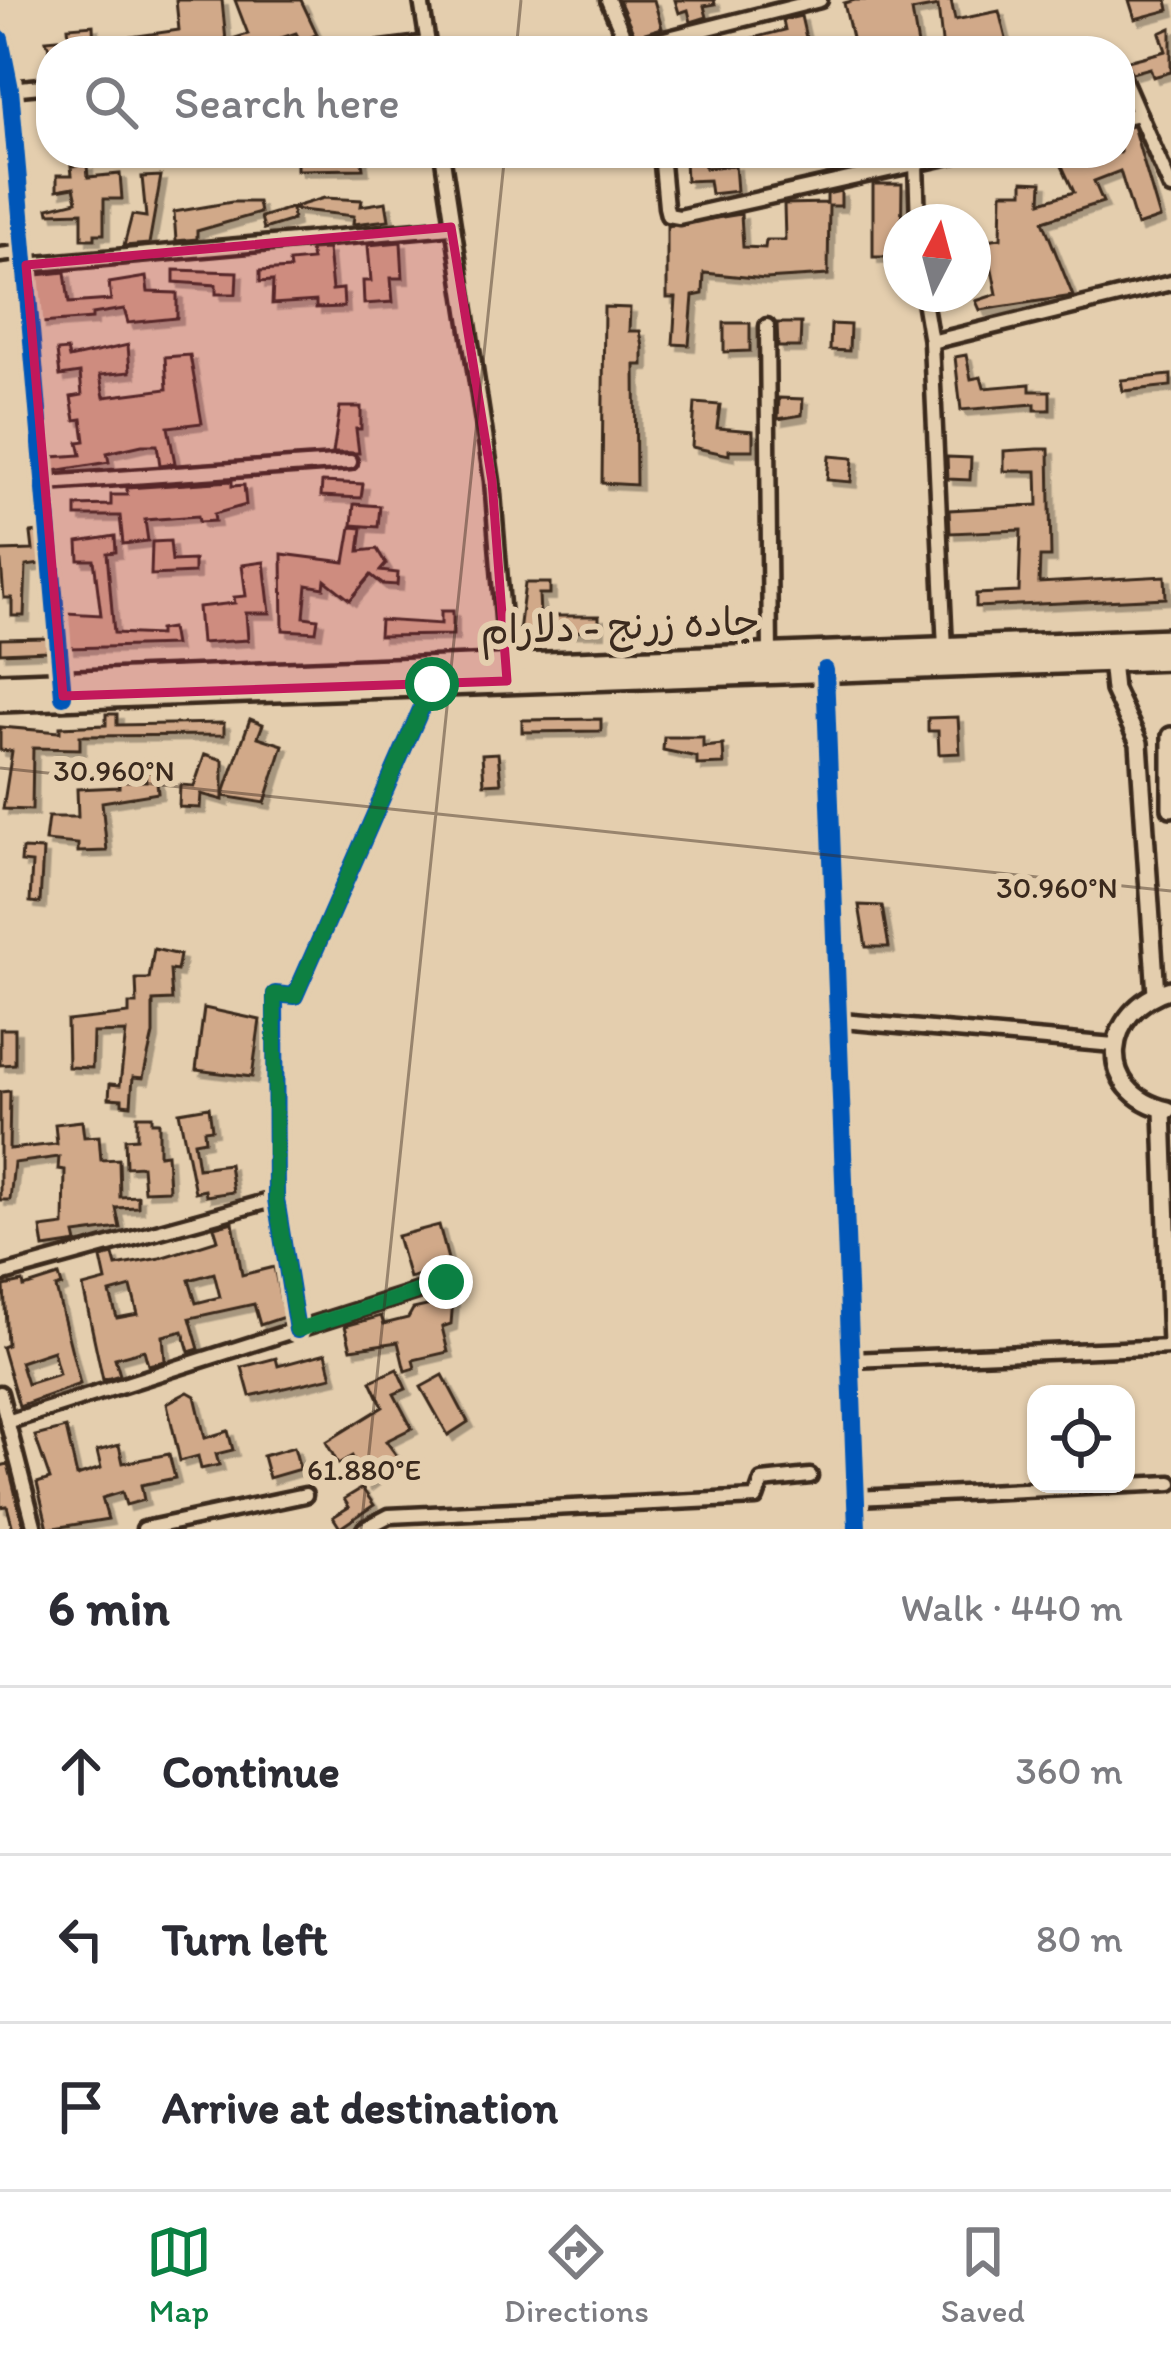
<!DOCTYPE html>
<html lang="en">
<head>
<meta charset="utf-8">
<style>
  body { margin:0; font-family:Itim,"Playpen Sans Arabic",sans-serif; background:#f7f7f7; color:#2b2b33 }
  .controls { position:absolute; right:36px; bottom:36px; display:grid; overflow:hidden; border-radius:24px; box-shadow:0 3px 9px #0004 }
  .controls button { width:108px; height:108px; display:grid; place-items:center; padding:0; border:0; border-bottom:3px solid #e1e1e2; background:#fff; color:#2b2b33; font:60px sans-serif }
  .compass { position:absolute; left:883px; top:204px; width:108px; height:108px; border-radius:50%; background:#fff; box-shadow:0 3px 9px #0004; rotate:6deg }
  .stop { position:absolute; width:36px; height:36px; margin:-27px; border:9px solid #0b8043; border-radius:50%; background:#fff }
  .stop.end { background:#0b8043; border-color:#fff; box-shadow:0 3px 12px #0008 }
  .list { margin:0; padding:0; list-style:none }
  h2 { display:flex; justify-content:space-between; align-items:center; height:156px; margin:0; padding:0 48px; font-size:51px }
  h2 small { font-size:39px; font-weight:400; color:#7c7c81 }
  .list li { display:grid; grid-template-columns:78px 1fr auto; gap:36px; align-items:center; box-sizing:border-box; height:168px; padding:0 48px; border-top:3px solid #e1e1e2 }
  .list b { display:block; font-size:45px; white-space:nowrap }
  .list em { font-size:39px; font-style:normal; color:#7c7c81 }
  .icon { flex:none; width:66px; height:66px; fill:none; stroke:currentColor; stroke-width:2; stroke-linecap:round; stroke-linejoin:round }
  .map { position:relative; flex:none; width:1171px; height:1529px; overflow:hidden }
  .search { position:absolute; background:#fff; box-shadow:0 3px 9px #0004; left:36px; right:36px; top:36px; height:132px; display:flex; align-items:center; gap:30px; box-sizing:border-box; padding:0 42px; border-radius:48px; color:#7c7c81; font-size:45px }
  .sheet { height:660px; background:#fff }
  nav { display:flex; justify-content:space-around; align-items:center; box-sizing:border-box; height:168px; border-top:3px solid #e1e1e2; background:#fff; font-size:33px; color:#7c7c81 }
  nav a { display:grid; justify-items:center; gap:6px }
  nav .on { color:#0b8043 }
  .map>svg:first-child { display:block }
</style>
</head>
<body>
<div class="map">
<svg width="1171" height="1529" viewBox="0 0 1171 1529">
  <defs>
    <filter id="shadow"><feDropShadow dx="5.5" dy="5.5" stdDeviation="0" flood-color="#0004"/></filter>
  </defs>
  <rect width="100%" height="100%" fill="#e4ceae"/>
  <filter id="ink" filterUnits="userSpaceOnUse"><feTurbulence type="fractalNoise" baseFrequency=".00833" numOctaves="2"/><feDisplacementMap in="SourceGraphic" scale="24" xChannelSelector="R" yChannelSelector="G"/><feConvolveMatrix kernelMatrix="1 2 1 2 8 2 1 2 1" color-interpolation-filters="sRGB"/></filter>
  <g filter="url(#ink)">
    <g fill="#d1a989" stroke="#3b2a1e" stroke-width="3" fill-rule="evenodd" filter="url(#shadow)">
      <polygon points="176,0 222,0 226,41 248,34 235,0 301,0 317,34 301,42 296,33 241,51 203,51 207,43 177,51 118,51 117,39 179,30"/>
      <polygon points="619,0 654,0 662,28 635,36"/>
      <polygon points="675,0 714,0 715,4 704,6 707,17 691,22 688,10 679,13"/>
      <polygon points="855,0 951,0 955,20 999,11 1009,51 943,51 938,6 912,11 919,51 855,51 844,3"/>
      <polygon points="1129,0 1167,0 1169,10 1135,19"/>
      <polygon points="801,16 809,51 698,51 696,42 720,36 722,44 745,40 785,30 783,20"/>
      <polygon points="93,25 94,50 50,51 46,40 69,38 68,27"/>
      <polygon points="1171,28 1171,72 1153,77 1150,68 1132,73 1124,62 1166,51 1160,33"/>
      <polygon points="1133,126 1160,218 1137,226 1120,171 1094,181 1103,202 1043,221 1073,296 980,310 976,301 997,294 986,240 1001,238 1002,192 1023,192 1023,181 1042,182 1041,202 1074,192 1056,153 1089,153 1077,158 1120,153 1120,128"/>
      <polygon points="297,153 361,153 363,169 297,170"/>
      <polygon points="685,158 704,158 705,168 735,165 737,191 711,194 709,180 686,181"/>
      <polygon points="87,165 88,177 120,174 122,199 104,199 104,234 95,234 95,239 82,239 82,212 49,213 48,208 77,201 74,187 57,190 57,175 72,175 71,166"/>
      <polygon points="161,176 149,244 124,246 132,215 146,217 142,177"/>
      <polygon points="873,184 902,184 901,257 873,257"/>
      <polygon points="841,191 841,206 829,206 828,275 765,279 704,273 703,294 693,296 689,345 673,344 676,298 667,298 667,226 741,214 743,247 765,248 766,240 785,240 784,204 827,203 827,194"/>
      <polygon points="324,198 362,200 361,206 386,202 389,220 353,224 354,216 292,209 293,220 264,229 261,217"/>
      <polygon points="232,202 258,202 260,213 197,231 197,239 176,241 174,212"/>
      <polygon points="401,242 403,278 391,278 393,302 364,304 363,281 371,281 368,245"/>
      <polygon points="328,249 332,290 343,289 344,307 316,308 316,301 272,304 273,281 260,282 260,271 290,269 289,262 312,260 310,250"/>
      <polygon points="174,270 237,272 236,294 216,294 216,285 174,282"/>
      <polygon points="65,272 69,303 111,300 109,283 146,277 148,292 177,293 177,318 128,323 124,309 92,314 92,319 41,323 37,275"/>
      <polygon points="604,307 630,308 629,331 640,331 643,347 643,365 635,365 636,485 602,483"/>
      <polygon points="724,323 750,323 750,351 724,352"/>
      <polygon points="777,323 801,323 800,347 778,347"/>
      <polygon points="831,324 850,325 849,351 830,350"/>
      <polygon points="128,345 130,372 100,375 104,397 167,389 165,357 190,355 202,423 168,427 175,463 160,465 157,445 142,445 107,453 109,462 54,471 53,457 81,455 78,442 85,441 82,419 75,420 71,397 82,395 80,373 60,376 57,351 67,350 69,358"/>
      <polygon points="966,355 971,379 981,377 984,388 1030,384 1030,391 1050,391 1050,410 1035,410 1035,404 961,410 955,357"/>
      <polygon points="1171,375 1171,386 1123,391 1121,380"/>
      <polygon points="779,398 803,399 802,415 778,419"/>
      <polygon points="695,403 720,405 717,428 753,431 753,450 729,450 729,455 692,447"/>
      <polygon points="340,407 361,407 361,429 356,429 359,453 333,453"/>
      <polygon points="1037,449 1049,449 1051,557 1040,557 1039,583 1165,576 1166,598 976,607 976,594 1019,592 1021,530 950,533 949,510 1038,505 1037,471 1004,471 1004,451"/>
      <polygon points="829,456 853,458 851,482 827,480"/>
      <polygon points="947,457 971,458 970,480 948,479"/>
      <polygon points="232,481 232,486 244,485 246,505 214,514 215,521 199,522 198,516 145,520 148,541 123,544 120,516 76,516 76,506 111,505 111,495 127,495 127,488"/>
      <polygon points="322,482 363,484 361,498 321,496"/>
      <polygon points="354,504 380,506 378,527 352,525"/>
      <polygon points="351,527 362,528 359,551 377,549 386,564 380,571 398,573 397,585 382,584 371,575 350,600 325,580 324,588 307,585 304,617 318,619 316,632 283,630 282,554 345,562"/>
      <polygon points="38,532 41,564 26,566 24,616 12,616 12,598 4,598 0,551 33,550 31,533"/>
      <polygon points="115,536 116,552 107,553 114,633 159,635 159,630 171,628 174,645 69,648 67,613 101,615 94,560 79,560 78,542"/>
      <polygon points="170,541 172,561 194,560 194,573 151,575 152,542"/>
      <polygon points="264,562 270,613 246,613 248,640 201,643 198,607 235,603 234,597 246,596 242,565"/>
      <polygon points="525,583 550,583 550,594 539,594 540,616 599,616 599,631 519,632"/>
      <polygon points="441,611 453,611 453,635 379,636 380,620 441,624"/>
      <polygon points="47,638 48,651 0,653 0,639"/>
      <polygon points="106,714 117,714 117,725 224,723 224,735 80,736 80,749 33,748 32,810 3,809 12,751 0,750 0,727 60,732 60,727 106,725"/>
      <polygon points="958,717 960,753 939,754 938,731 928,731 928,718"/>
      <polygon points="250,719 263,724 258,737 283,745 265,803 223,796"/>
      <polygon points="601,719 601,731 522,732 522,720"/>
      <polygon points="664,737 703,737 703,747 723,745 724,764 697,765 697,757 663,750"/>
      <polygon points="498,753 501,783 484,784 482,754"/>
      <polygon points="205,754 223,760 223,800 201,794 200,808 179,807 180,785 194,786"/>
      <polygon points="156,771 158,793 102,802 107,851 78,852 78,844 45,841 48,817 78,817 77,789 119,787 119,781 146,781 145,772"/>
      <polygon points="22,849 43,850 40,903 30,902 32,863 21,862"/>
      <polygon points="859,905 882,906 889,947 866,947"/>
      <polygon points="154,949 180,955 177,971 170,970 172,1000 153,1001 153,1034 143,1078 133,1077 131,1105 122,1104 122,1099 109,1098 110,1084 120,1085 126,1032 93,1033 92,1068 68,1067 67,1021 129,1014 129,1004 137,1004 136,979 149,979"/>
      <polygon points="204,1008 260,1020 252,1077 196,1070"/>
      <polygon points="0,1029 15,1029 15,1064 0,1065"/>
      <polygon points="10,1091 9,1149 57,1144 55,1124 82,1121 84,1137 99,1136 101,1160 119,1159 120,1197 138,1196 138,1207 116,1208 120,1228 75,1234 77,1243 44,1248 41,1228 64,1225 65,1170 58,1169 59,1157 14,1163 10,1200 0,1200 0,1092"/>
      <polygon points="209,1107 212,1129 204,1130 205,1140 194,1142 198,1168 229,1164 233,1192 206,1196 205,1190 195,1192 179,1112"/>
      <polygon points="137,1116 152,1116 152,1122 159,1122 159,1155 167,1154 169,1190 144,1191 142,1166 126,1167 125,1139 137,1138"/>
      <path d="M233 1222 242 1275 274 1267 284 1317 260 1325 254 1304 190 1318 199 1349 189 1352 183 1331 163 1336 165 1361 148 1365 144 1350 115 1358 120 1375 103 1380 83 1287 106 1281 101 1258 113 1255 116 1266 160 1258 218 1240 214 1227ZM214 1273 220 1297 196 1303 189 1280ZM131 1287 138 1314 117 1318 110 1293Z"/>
      <polygon points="439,1225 450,1267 409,1278 397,1236"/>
      <path d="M59 1276 62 1286 56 1288 80 1384 19 1406 2 1347 7 1345 4 1286 23 1282 24 1287ZM53 1351 59 1374 27 1384 20 1362Z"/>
      <polygon points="453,1300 451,1324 442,1327 448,1352 413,1360 415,1368 405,1371 398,1342 351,1349 345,1326 381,1316 384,1324 408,1318 413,1309"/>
      <polygon points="326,1353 332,1377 250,1396 242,1367 276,1358 278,1366"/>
      <polygon points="397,1369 406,1389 394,1394 412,1428 386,1441 400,1460 366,1485 352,1456 338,1464 326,1442 383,1407 371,1381"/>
      <polygon points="443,1375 468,1422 448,1435 421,1387"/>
      <polygon points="188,1392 195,1396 205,1438 228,1431 233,1450 216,1454 219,1465 201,1469 198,1456 180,1461 167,1403"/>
      <polygon points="66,1428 77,1476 101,1468 97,1451 119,1445 123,1463 169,1454 175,1478 141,1485 144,1500 126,1505 122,1492 102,1498 108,1519 48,1529 37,1483 50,1479 35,1436"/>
      <polygon points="294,1447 300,1469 269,1478 263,1456"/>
      <polygon points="8,1464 24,1529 13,1529 7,1506 0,1507 0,1466"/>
      <polygon points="362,1488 374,1505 340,1528 333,1517 349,1507 344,1499"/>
    </g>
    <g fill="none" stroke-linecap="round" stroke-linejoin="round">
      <g stroke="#3b2a1e" stroke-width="21">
        <g id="minor">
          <polyline points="421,0 429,50"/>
          <polyline points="608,0 630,51"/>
          <polyline points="0,39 10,89 62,689"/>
          <polyline points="629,48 820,0"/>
          <polyline points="367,51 428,43"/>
          <polyline points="1121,73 1171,188"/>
          <polyline points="10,89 51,85"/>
          <polyline points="1120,118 1139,114"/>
          <polyline points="442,153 492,481 507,668"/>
          <polyline points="661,153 666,207 668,215 679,217 964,153"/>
          <polyline points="916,164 918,222"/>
          <polyline points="0,255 25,252"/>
          <polyline points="26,265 451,227"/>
          <polyline points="923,294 931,342 945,649"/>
          <polyline points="767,326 770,656"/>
          <polyline points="931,342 1171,283"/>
          <polyline points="46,483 350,462"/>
          <polyline points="825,670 857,1529"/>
          <polyline points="842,1021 1114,1045"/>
          <polyline points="0,1275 276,1199"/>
          <polyline points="297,1330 276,1199 275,994 295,996 432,685"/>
          <polyline points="851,1360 1171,1347"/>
          <polyline points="0,1393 35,1529"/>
          <polyline points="7,1422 446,1282"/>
          <polyline points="856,1498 1171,1483"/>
          <polyline points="144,1529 305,1495"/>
          <polyline points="364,1529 389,1516 756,1498 762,1481 810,1476"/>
        </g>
      </g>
      <g stroke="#3b2a1e" stroke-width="24">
        <g id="tertiary">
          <polyline points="1110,650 1114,690 1139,743 1156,994"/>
          <polyline points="1171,736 1171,808"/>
          <polyline points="1163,1110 1171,1345"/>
          <path d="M1168 1110C1093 1093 1102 1009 1171 989"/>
        </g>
      </g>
      <g stroke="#3b2a1e" stroke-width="30">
        <g id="trunk">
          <polyline points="0,685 1171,640"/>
          <polyline points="0,700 1171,658"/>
        </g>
      </g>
      <use href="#minor" stroke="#e4ceae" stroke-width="12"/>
      <use href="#tertiary" stroke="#e4ceae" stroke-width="15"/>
      <use href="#trunk" stroke="#e4ceae" stroke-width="21"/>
      <g stroke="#e4ceae" stroke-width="26">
        <g id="cycleway">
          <polyline points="0,39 10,89 63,696"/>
          <polyline points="825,670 857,1529"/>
          <polyline points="297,1330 276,1199 275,994 295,996 432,684"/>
        </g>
      </g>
      <use href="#cycleway" stroke="#0057b8" stroke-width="18"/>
    </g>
  </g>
  <g fill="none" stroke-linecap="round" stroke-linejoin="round" filter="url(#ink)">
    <polyline stroke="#0b8043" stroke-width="15" points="432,684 295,996 274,994 276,1199 297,1330 446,1282"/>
  </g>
  <path fill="#c2185b" fill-opacity="0.2" stroke="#c2185b" stroke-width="9" stroke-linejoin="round" d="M451 227 492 481 507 681 63 696 26 265Z"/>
  <path fill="none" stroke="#3b2a1e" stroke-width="3" stroke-opacity="0.45" d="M516 51 521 0M0 768 1171 891M361 1529 505 153"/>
  <g text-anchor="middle" stroke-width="12" stroke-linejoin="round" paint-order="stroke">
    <g font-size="39" fill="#3b2a1e" stroke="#e4ceae">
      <text transform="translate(620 625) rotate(-2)" y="14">جاده زرنج - دلارام</text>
    </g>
  </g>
  <g font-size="30" text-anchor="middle" fill="#3b2a1e" stroke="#e4ceae" stroke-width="12" stroke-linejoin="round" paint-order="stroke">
    <text x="114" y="781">30.960°N</text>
    <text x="1057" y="898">30.960°N</text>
    <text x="364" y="1480">61.880°E</text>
  </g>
</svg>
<div class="controls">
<button><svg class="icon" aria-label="locate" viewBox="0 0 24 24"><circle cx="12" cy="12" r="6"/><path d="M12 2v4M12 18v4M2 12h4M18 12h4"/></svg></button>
</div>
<svg class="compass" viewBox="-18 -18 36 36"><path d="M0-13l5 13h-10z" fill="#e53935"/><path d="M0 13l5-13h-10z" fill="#7c7c81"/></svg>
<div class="stop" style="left:432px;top:684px"></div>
<div class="stop end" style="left:446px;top:1282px"></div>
<div class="search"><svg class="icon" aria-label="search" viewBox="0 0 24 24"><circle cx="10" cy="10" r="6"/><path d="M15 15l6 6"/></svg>Search here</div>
</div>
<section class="sheet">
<h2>6 min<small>Walk · 440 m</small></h2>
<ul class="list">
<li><svg class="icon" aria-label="ahead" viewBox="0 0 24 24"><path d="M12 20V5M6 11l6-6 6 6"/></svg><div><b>Continue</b></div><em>360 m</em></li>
<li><svg class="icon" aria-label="left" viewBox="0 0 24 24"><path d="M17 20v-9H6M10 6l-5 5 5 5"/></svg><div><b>Turn left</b></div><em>80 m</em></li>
<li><svg class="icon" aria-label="arrive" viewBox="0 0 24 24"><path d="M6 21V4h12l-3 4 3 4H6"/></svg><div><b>Arrive at destination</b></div></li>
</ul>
</section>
<nav>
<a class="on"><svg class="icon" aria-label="map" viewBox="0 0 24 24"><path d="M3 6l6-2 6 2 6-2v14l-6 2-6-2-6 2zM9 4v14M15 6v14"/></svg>Map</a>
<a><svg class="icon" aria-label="directions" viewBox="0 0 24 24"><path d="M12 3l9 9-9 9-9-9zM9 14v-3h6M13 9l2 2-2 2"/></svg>Directions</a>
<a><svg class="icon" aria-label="saved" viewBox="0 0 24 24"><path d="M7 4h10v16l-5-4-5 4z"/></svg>Saved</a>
</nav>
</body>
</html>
